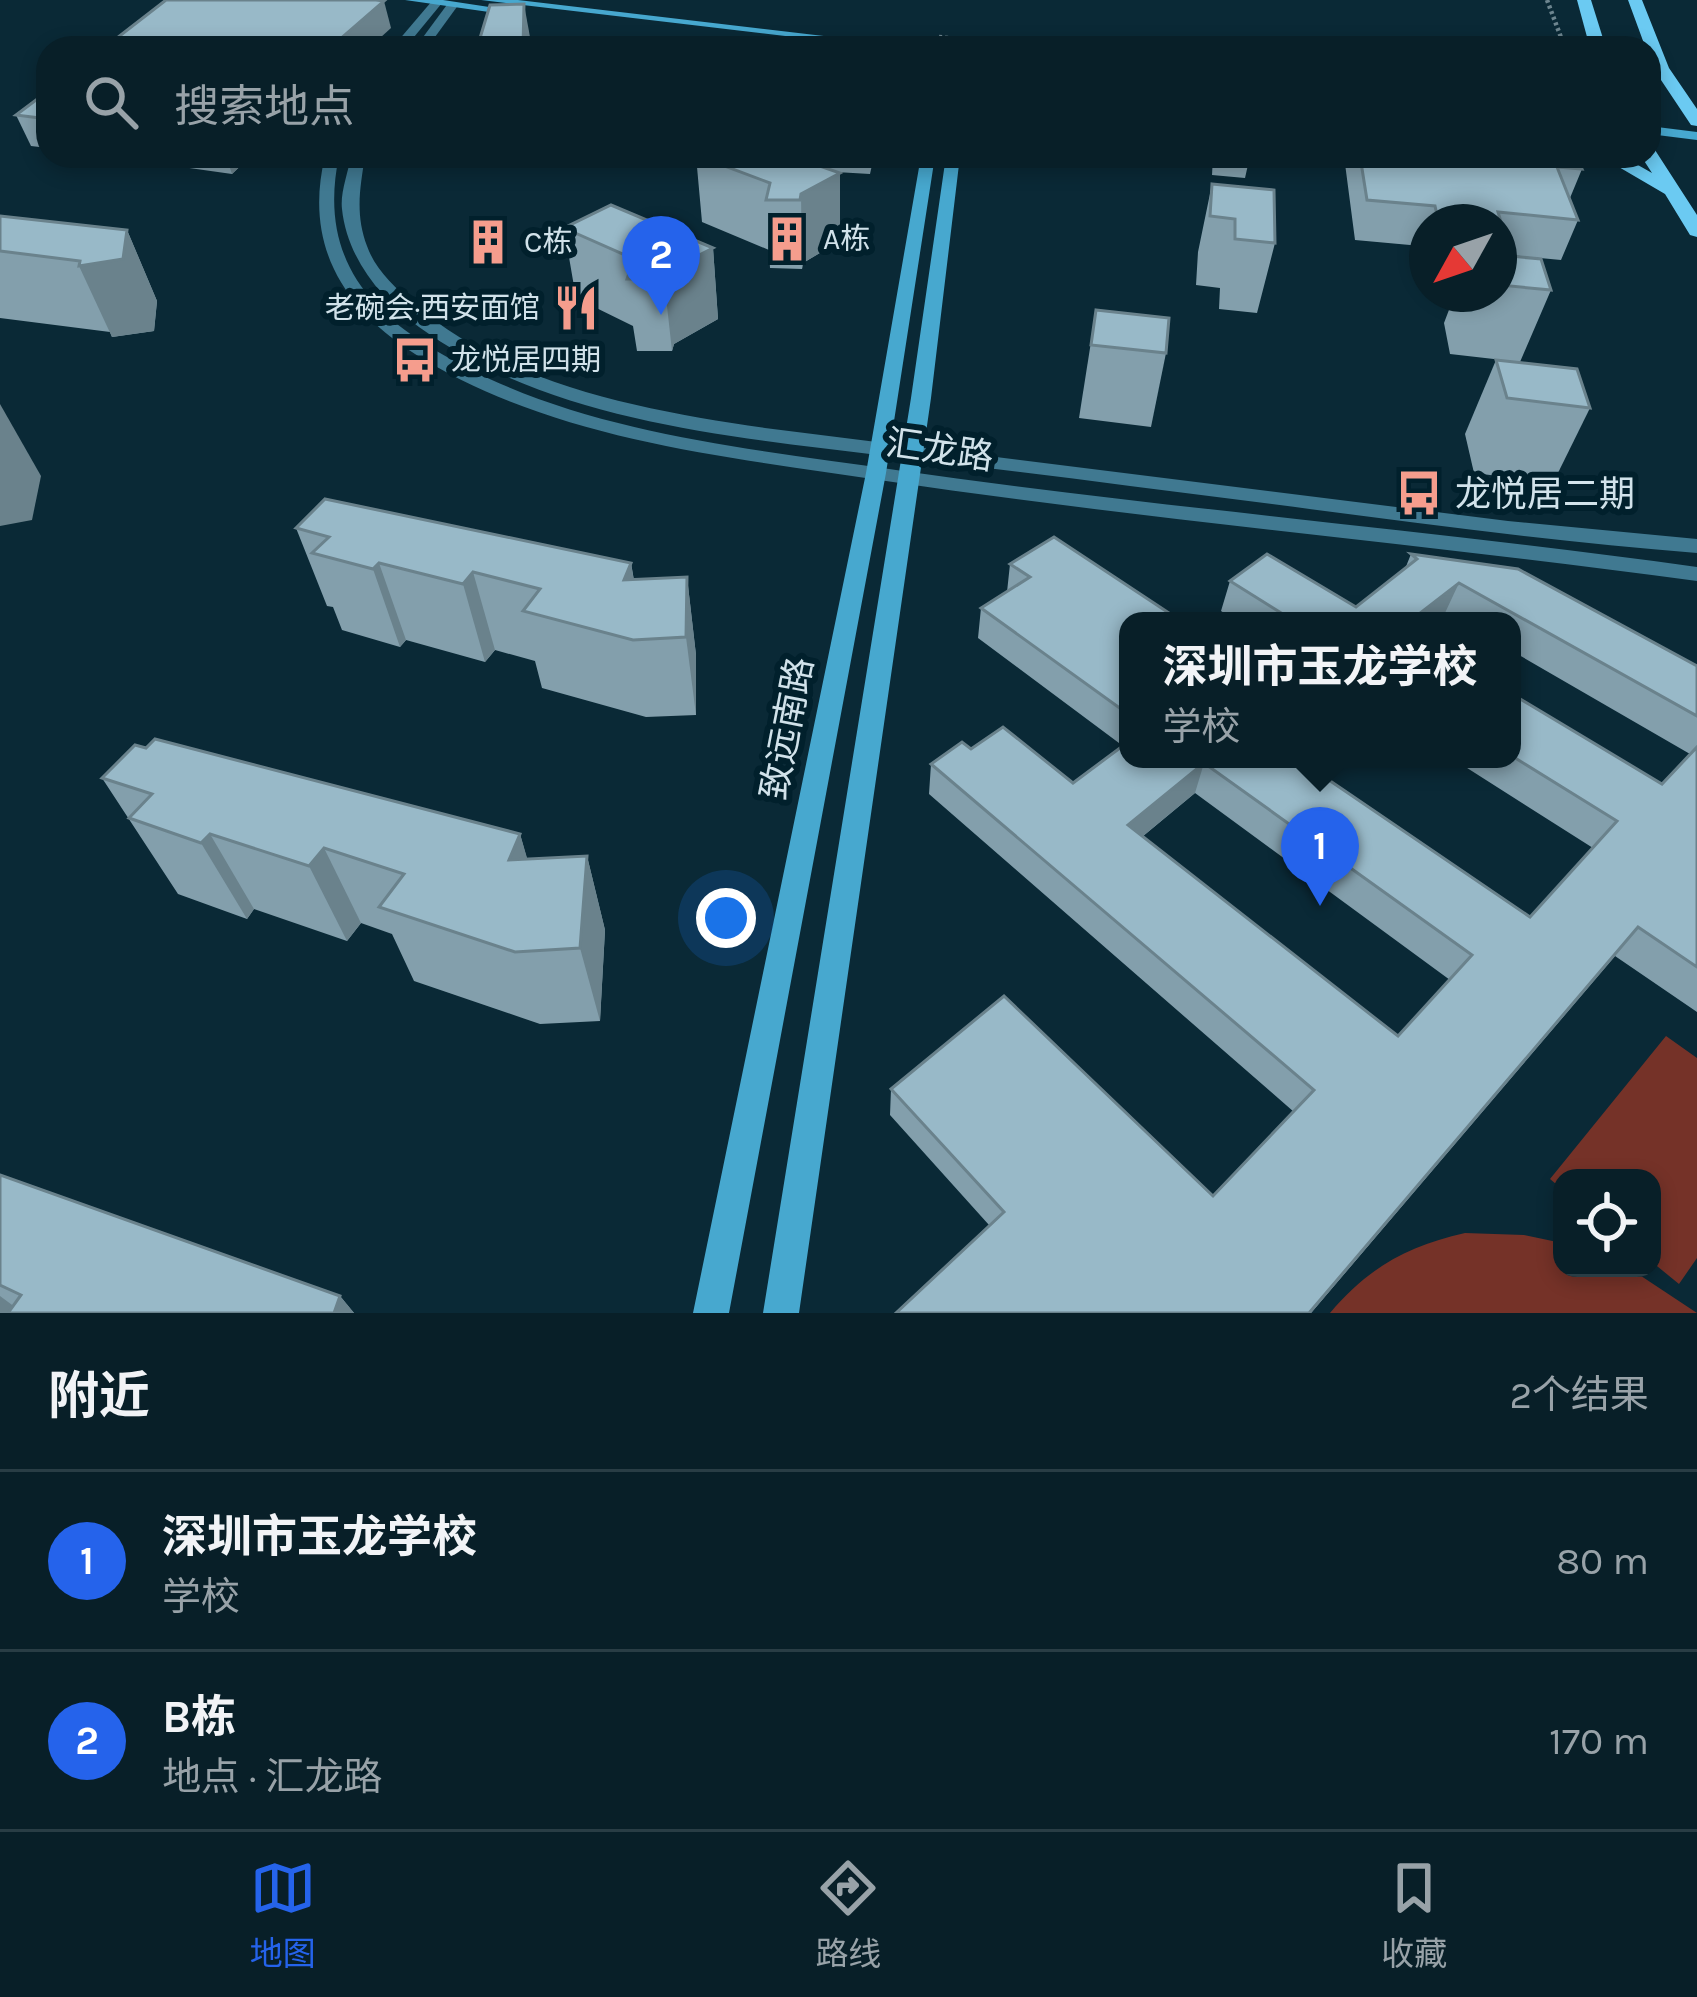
<!DOCTYPE html>
<html lang="zh">
<head>
<meta charset="utf-8">
<style>
  body { margin:0; font-family:Karla,"Noto Sans SC",sans-serif; background:#112730; color:#f1f3f6 }
  .controls { position:absolute; right:36px; bottom:36px; display:grid; overflow:hidden; border-radius:24px; box-shadow:0 6px 18px #0003 }
  .controls button { width:108px; height:108px; display:grid; place-items:center; padding:0; border:0; border-bottom:3px solid #293d45; background:#081f28; color:#f1f3f6; font:60px sans-serif }
  .compass { position:absolute; left:1409px; top:204px; width:108px; height:108px; border-radius:50%; background:#081f28; box-shadow:0 6px 18px #0003; rotate:230deg }
  .you { position:absolute; left:726px; top:918px; width:42px; height:42px; margin:-30px; border:9px solid #fff; border-radius:50%; background:#1a73e8; box-shadow:0 0 0 18px #1a73e833 }
  .badge { display:grid; place-items:center; width:78px; height:78px; border-radius:50%; background:#2563eb; color:#fff; font-size:39px; font-weight:700 }
  .pin { position:absolute; translate:-50% -99px; filter:drop-shadow(0 3px 6px #0008) }
  .pin::after { content:''; position:absolute; top:63px; width:42px; height:36px; background:inherit; clip-path:polygon(0 0,100% 0,50% 100%) }
  .popup { position:absolute; left:1119px; top:612px; width:402px; height:156px; box-sizing:border-box; display:grid; place-content:center; border-radius:24px; background:#081f28; filter:drop-shadow(0 3px 9px #0005); font-size:39px; white-space:nowrap; color:#98a2a8 }
  .popup b { font-size:45px; color:#f1f3f6 }
  .popup::after { content:''; position:absolute; left:50%; top:100%; margin-left:-24px; border:24px solid transparent; border-top-color:#081f28 }
  .list { margin:0; padding:0; list-style:none }
  h2 { display:flex; justify-content:space-between; align-items:center; height:156px; margin:0; padding:0 48px; font-size:51px }
  h2 small { font-size:39px; font-weight:400; color:#98a2a8 }
  .list li { display:grid; grid-template-columns:78px 1fr auto; gap:36px; align-items:center; box-sizing:border-box; height:180px; padding:0 48px; border-top:3px solid #293d45 }
  .list b { display:block; font-size:45px; white-space:nowrap }
  .list p { margin:0; font-size:39px; white-space:nowrap; color:#98a2a8 }
  .list em { font-size:39px; font-style:normal; color:#98a2a8 }
  .icon { flex:none; width:66px; height:66px; fill:none; stroke:currentColor; stroke-width:2; stroke-linecap:round; stroke-linejoin:round }
  .map { position:relative; flex:none; width:1697px; height:1313px; overflow:hidden }
  .search { position:absolute; background:#081f28; box-shadow:0 6px 18px #0003; left:36px; right:36px; top:36px; height:132px; display:flex; align-items:center; gap:30px; box-sizing:border-box; padding:0 42px; border-radius:36px; color:#98a2a8; font-size:45px }
  .sheet { height:516px; background:#081f28 }
  nav { display:flex; justify-content:space-around; align-items:center; box-sizing:border-box; height:168px; border-top:3px solid #293d45; background:#081f28; font-size:33px; color:#98a2a8 }
  nav a { display:grid; justify-items:center; gap:6px }
  nav .on { color:#2563eb }
  .map>svg:first-child { display:block }
</style>
</head>
<body>
<div class="map">
<svg width="1697" height="1313" viewBox="0 0 1697 1313">
  <rect width="100%" height="100%" fill="#0a2936"/>
  <g fill="#753228">
    <polygon points="1666,1036 1697,1058 1697,1258 1679,1284 1652,1262 1652,1178 1562,1178 1562,1189 1550,1179"/>
    <path d="M1465 1233 1524 1235 1562 1243V1268H1629L1697 1313H1330C1368 1268 1407 1246 1465 1233Z"/>
  </g>
  <g fill="none" stroke-linecap="round" stroke-linejoin="round">
    <g stroke="#6d858f" stroke-width="4.5" stroke-dasharray="3 3" stroke-linecap="butt">
      <polyline points="1547,0 1565,48"/>
      <polyline points="939,37 1038,48"/>
    </g>
    <g fill="#407991" fill-rule="evenodd">
      <polygon points="432,1 442,3 405,48 392,48"/>
      <polygon points="449,2 459,4 427,48 415,48"/>
      <path d="M325 156H339C321 241 354 300 427 345 564 432 739 447 896 470 1162 508 1431 530 1697 567V581C1427 544 1155 521 886 481 728 457 553 441 415 354 341 307 304 243 325 156Z"/>
      <path d="M351 156H365C360 188 355 214 367 246 375 269 395 288 413 303 508 386 644 410 765 428L1508 521 1697 539V553C1507 538 1319 509 1130 486 1046 475 962 465 878 455 724 436 549 421 419 327 381 299 347 258 342 209 340 193 348 173 351 156Z"/>
    </g>
    <g fill="#47a8cf" fill-rule="evenodd">
      <polygon points="405,0 443,0 509,10 503,14"/>
      <polygon points="481,0 518,0 926,48 887,48"/>
      <polygon points="1649,126 1697,132 1697,140 1649,134"/>
      <polygon points="921,156 935,156 886,473 729,1313 693,1313 866,473"/>
      <polygon points="946,156 960,156 931,398 799,1313 763,1313 911,398"/>
    </g>
    <g fill="#6bcaf2" fill-rule="evenodd">
      <polygon points="1577,0 1591,0 1606,48 1590,48"/>
      <polygon points="1628,0 1642,0 1669,68 1697,109 1697,126 1691,125 1653,68"/>
      <polygon points="1649,149 1655,150 1697,215 1697,237 1690,235 1665,194 1600,156 1622,156 1652,173 1641,156 1649,156"/>
    </g>
  </g>
  <g fill="#839fac" fill-rule="evenodd">
    <polygon points="48,91 48,148 31,146 16,115"/>
    <polygon points="104,156 251,156 232,174"/>
    <polygon points="443,156 509,156 444,161"/>
    <polygon points="696,156 874,156 870,174 836,172 840,173 840,241 803,263 802,269 770,268 769,250 702,222"/>
    <polygon points="1213,156 1250,156 1245,178 1212,175"/>
    <polygon points="1344,156 1576,156 1582,169 1570,198 1578,220 1561,260 1499,254 1499,222 1427,222 1427,256 1423,255 1421,246 1355,240"/>
    <polygon points="1212,184 1275,243 1257,313 1219,309 1220,288 1196,285 1198,252"/>
    <polygon points="0,216 127,230 157,301 154,331 112,337 110,332 0,318"/>
    <polygon points="564,228 713,248 718,319 674,344 672,351 637,351 633,326 576,298"/>
    <polygon points="1499,255 1551,290 1520,362 1450,354 1444,323 1455,294 1499,294"/>
    <polygon points="1096,310 1166,353 1151,427 1079,418"/>
    <polygon points="1496,360 1590,408 1553,483 1474,473 1465,434"/>
    <polygon points="296,528 631,563 634,580 687,577 696,655 696,715 646,717 542,688 535,661 495,650 485,662 406,640 400,647 342,630 333,607 327,606"/>
    <path d="M1411 554 1697 666V1012L1615 956 1311 1313H896L989 1225 890 1115 891 1089 1213 1196 1294 1112 929 794 931 764 971 749 1073 783 1123 746 978 638 981 608 1007 592 1010 564 1128 621V759H1298L1530 917 1593 848 1453 759H1512V694L1662 784 1690 754 1512 651V621H1459L1445 613 1435 621H1236L1221 611 1230 581 1356 607 1405 569ZM1195 793 1450 980 1398 1036 1142 837Z"/>
    <polygon points="102,778 520,834 527,859 587,856 605,930 600,1021 540,1024 414,981 392,934 361,923 347,941 254,909 247,919 178,894"/>
    <polygon points="0,1175 340,1296 354,1313 0,1313"/>
  </g>
  <g fill="#6a828c">
    <polygon points="384,1 391,28 369,48 330,48"/>
    <polygon points="524,4 532,48 523,48"/>
    <polygon points="226,156 251,156 232,174"/>
    <polygon points="840,173 840,241 803,263 802,269 801,194"/>
    <polygon points="127,230 157,301 154,331 112,337 79,266"/>
    <polygon points="713,248 718,319 674,344 672,351 664,279 666,272"/>
    <polygon points="0,404 41,476 32,520 0,526"/>
    <polygon points="379,563 406,640 400,647 373,569"/>
    <polygon points="631,563 643,639 624,580"/>
    <polygon points="473,572 495,650 485,662 463,584"/>
    <polygon points="687,577 696,655 696,715 686,637"/>
    <polygon points="1459,583 1445,613 1435,621 1410,621"/>
    <polygon points="1204,763 1195,793 1120,855 1128,825"/>
    <polygon points="210,834 254,909 247,919 201,843"/>
    <polygon points="520,834 542,909 509,860"/>
    <polygon points="324,848 361,923 347,941 309,866"/>
    <polygon points="587,856 605,930 600,1021 580,948"/>
    <polygon points="1638,927 1311,1313 1309,1313"/>
    <polygon points="0,1296 23,1313 0,1313"/>
    <polygon points="340,1296 354,1313 334,1313"/>
  </g>
  <g fill="#98b9c8" stroke="#6a828c" stroke-width="3" fill-rule="evenodd">
    <polygon points="166,0 376,0 384,1 330,48 104,48"/>
    <polygon points="524,4 523,48 477,48 490,5"/>
    <polygon points="48,91 48,119 16,115"/>
    <polygon points="698,156 791,156 840,173 801,194 800,200 766,200 770,183"/>
    <polygon points="1360,156 1576,156 1582,169 1557,167 1578,220 1498,212 1501,222 1437,215 1435,206 1367,200"/>
    <polygon points="1212,184 1274,190 1275,243 1235,239 1235,219 1210,216"/>
    <polygon points="611,205 713,248 666,272 664,279 627,279 634,259 564,228"/>
    <polygon points="0,216 127,230 123,259 79,266 80,261 0,251"/>
    <polygon points="1499,255 1541,259 1551,290 1499,285"/>
    <polygon points="1096,310 1169,318 1166,353 1091,345"/>
    <polygon points="1496,360 1577,369 1590,408 1507,398"/>
    <polygon points="325,499 631,563 624,580 687,577 686,637 633,640 523,611 540,589 473,572 463,584 379,563 373,569 312,553 329,537 296,528"/>
    <polygon points="1054,537 1175,617 1169,621 1128,621 1128,714 981,608 1030,577 1010,564"/>
    <polygon points="1267,554 1356,607 1417,559 1411,554 1518,569 1697,666 1697,716 1459,583 1410,621 1294,621 1230,581"/>
    <path d="M1512 694 1662 784 1697 747V967L1638 927 1309 1313H896L1004 1212 891 1089 1004 996 1213 1196 1314 1090 931 764 962 742 971 749 1003 727 1073 783 1128 742V759H1298L1530 917 1617 821 1512 756ZM1204 763 1472 955 1398 1036 1128 825Z"/>
    <polygon points="155,739 520,834 509,860 587,856 580,948 515,952 379,907 404,874 324,848 309,866 210,834 201,843 129,818 152,794 102,778 135,745 146,748"/>
    <polygon points="0,1175 340,1296 334,1313 8,1313 21,1295 0,1285"/>
  </g>
  <defs>
    <g id="building-bare" transform="scale(3.6)"><path d="M-4-6H4V6H1V3H-1V6H-4ZM-2.5-4.3h1.7v1.8h-1.7ZM.8-4.3h1.7v1.8H.8ZM-2.5-1h1.7V.8h-1.7ZM.8-1h1.7V.8H.8Z" fill="#f59d8d" stroke="#01202c" stroke-width="2.5" paint-order="stroke"/></g>
    <g id="restaurant-bare" transform="scale(3.6)"><path d="M-5-6h1v4h1v-4h1v4h1v-4h1v5L-1.5 .5V6h-2V.5L-5-1ZM5-6V6H3V1.5H1.5Q1.5-4 5-6Z" fill="#f59d8d" stroke="#01202c" stroke-width="2.5" paint-order="stroke"/></g>
    <g id="bus-bare" transform="scale(3.6)"><path d="M-5-6H5V4H4V6H2V4H-2V6H-4V4H-5ZM-3.5-4V0h7V-4ZM-3.5 1.2v1.5H-2V1.2ZM2 1.2v1.5H3.5V1.2Z" fill="#f59d8d" stroke="#01202c" stroke-width="2.5" paint-order="stroke"/></g>
  </defs>
  <g fill-rule="evenodd">
    <use href="#building-bare" x="787" y="239"/>
    <use href="#building-bare" x="488" y="242"/>
    <use href="#restaurant-bare" x="576" y="308"/>
    <use href="#bus-bare" x="415" y="360"/>
    <use href="#bus-bare" x="1419" y="493"/>
  </g>
  <g text-anchor="middle" stroke-width="12" stroke-linejoin="round" paint-order="stroke">
    <g font-size="30" fill="#d1e2ea" stroke="#01202c" text-anchor="start">
      <text x="823" y="249">A栋</text>
      <text x="524" y="252">C栋</text>
      <text x="540" y="318" text-anchor="end">老碗会·西安面馆</text>
      <text x="451" y="370">龙悦居四期</text>
    </g>
    <g font-size="36" fill="#d1e2ea" stroke="#01202c">
      <text transform="translate(940 449) rotate(8)" y="13">汇龙路</text>
      <text transform="translate(786 728) rotate(-79)" y="13">致远南路</text>
    </g>
    <g font-size="36" fill="#d1e2ea" stroke="#01202c" text-anchor="start">
      <text x="1455" y="506">龙悦居二期</text>
    </g>
  </g>
</svg>
<div class="controls">
<button><svg class="icon" aria-label="locate" viewBox="0 0 24 24"><circle cx="12" cy="12" r="6"/><path d="M12 2v4M12 18v4M2 12h4M18 12h4"/></svg></button>
</div>
<svg class="compass" viewBox="-18 -18 36 36"><path d="M0-13l5 13h-10z" fill="#e53935"/><path d="M0 13l5-13h-10z" fill="#98a2a8"/></svg>
<div class="you"></div>
<div class="pin badge" style="left:1320px;top:906px">1</div>
<div class="popup"><b>深圳市玉龙学校</b>学校</div>
<div class="pin badge" style="left:661px;top:315px">2</div>
<div class="search"><svg class="icon" aria-label="search" viewBox="0 0 24 24"><circle cx="10" cy="10" r="6"/><path d="M15 15l6 6"/></svg>搜索地点</div>
</div>
<section class="sheet">
<h2>附近<small>2个结果</small></h2>
<ul class="list">
<li><span class="badge">1</span><div><b>深圳市玉龙学校</b><p>学校</p></div><em>80 m</em></li>
<li><span class="badge">2</span><div><b>B栋</b><p>地点 · 汇龙路</p></div><em>170 m</em></li>
</ul>
</section>
<nav>
<a class="on"><svg class="icon" aria-label="map" viewBox="0 0 24 24"><path d="M3 6l6-2 6 2 6-2v14l-6 2-6-2-6 2zM9 4v14M15 6v14"/></svg>地图</a>
<a><svg class="icon" aria-label="directions" viewBox="0 0 24 24"><path d="M12 3l9 9-9 9-9-9zM9 14v-3h6M13 9l2 2-2 2"/></svg>路线</a>
<a><svg class="icon" aria-label="saved" viewBox="0 0 24 24"><path d="M7 4h10v16l-5-4-5 4z"/></svg>收藏</a>
</nav>
</body>
</html>
